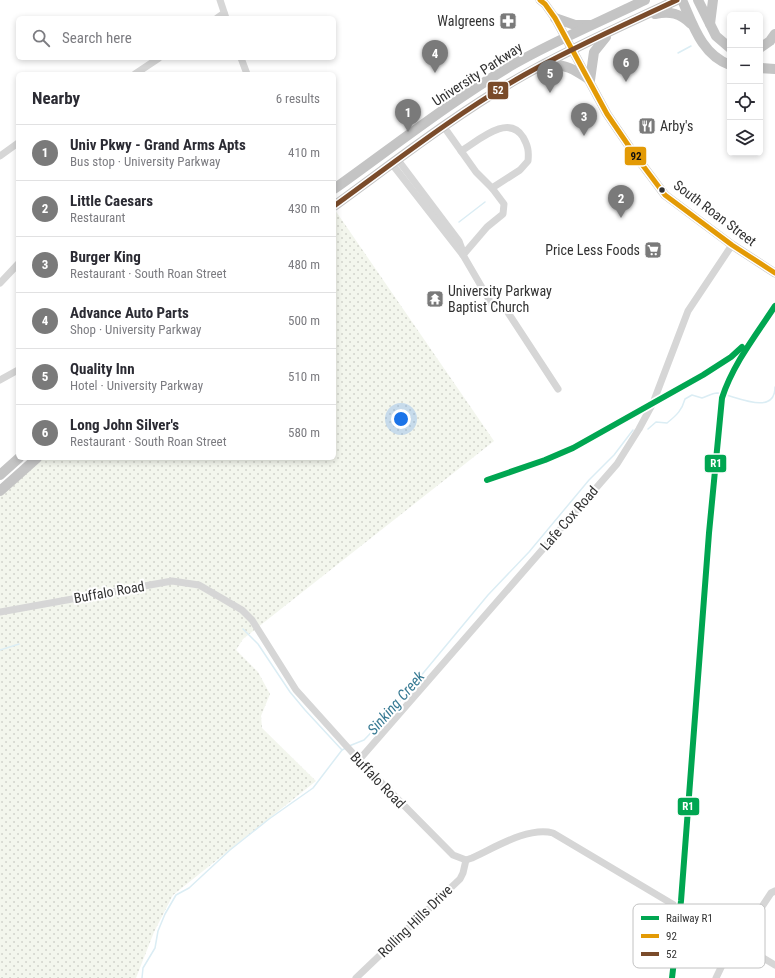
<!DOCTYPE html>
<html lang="en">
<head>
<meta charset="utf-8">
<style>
  body { margin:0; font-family:"Roboto Condensed",sans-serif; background:#f2f2f3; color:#2b2b33 }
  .controls { position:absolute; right:12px; top:12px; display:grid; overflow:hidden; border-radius:6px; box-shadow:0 2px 6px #0003 }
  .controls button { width:36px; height:36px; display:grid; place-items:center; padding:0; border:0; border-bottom:1px solid #e1e1e2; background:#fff; color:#2b2b33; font:20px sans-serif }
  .you { position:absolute; left:401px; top:419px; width:14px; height:14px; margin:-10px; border:3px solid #fff; border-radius:50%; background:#1a73e8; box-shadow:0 0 0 6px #1a73e833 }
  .badge { display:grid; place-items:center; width:26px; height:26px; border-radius:50%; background:#7a7a7a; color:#fff; font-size:13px; font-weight:700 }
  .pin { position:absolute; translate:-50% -33px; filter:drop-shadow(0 1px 2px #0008) }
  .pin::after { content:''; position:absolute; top:21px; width:14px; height:12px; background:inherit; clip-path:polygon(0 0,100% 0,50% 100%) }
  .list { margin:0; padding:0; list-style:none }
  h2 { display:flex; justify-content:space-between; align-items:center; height:52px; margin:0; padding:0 16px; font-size:17px }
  h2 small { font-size:13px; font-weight:400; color:#7c7c81 }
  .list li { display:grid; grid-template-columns:26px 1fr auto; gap:12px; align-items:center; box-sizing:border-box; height:56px; padding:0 16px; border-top:1px solid #e1e1e2 }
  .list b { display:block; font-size:15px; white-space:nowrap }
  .list p { margin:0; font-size:13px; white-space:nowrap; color:#7c7c81 }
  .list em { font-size:13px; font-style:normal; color:#7c7c81 }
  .icon { flex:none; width:22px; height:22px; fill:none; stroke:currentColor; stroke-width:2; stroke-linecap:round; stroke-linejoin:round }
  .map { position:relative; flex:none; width:775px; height:978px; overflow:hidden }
  .search { position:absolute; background:#fff; box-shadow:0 2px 6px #0003; left:16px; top:16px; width:320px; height:44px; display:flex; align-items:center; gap:10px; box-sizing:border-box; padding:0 14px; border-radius:6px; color:#7c7c81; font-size:15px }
  .panel { position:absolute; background:#fff; box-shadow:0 2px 6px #0003; left:16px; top:72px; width:320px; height:388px; border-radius:6px }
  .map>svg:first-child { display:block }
</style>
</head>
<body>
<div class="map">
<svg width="775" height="978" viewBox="0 0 775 978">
  <defs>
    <pattern id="grass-dots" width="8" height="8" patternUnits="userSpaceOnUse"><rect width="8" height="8" fill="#f3f6ed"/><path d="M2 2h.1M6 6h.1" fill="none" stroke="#d1d3cc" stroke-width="1.8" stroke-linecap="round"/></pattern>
  </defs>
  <rect width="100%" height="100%" fill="#fff"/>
  <polygon fill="url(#grass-dots)" points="335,210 494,441 243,639 236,650 258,672 270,694 261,716 262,728 316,781 173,895 154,932 136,978 0,978 0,496 43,458 334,458"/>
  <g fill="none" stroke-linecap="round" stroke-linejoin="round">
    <g stroke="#dbedf4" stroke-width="1.5">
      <polyline points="678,53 691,46"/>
      <polyline points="459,222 485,202"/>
      <path d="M648 429 656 422 667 423C677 415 682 410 685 399L692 395 702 398C706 397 712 393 717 393 732 394 775 418 775 387"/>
      <polyline points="243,629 258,644 290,692 305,710 342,750"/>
      <polyline points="0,650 19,644"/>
      <polyline points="349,746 364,740 390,713 488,595 529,552 589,480 614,455 633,430"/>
      <polyline points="142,978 143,968 155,948 158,931 165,914 176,895 189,888 230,850 269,819 313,788 342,750 346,748"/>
    </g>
    <g stroke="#d6d6d6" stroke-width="7">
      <polyline points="220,0 226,18"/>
      <polyline points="217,18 224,13"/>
      <polyline points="241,58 247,74"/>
      <polyline points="135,74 159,58"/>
      <polyline points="444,127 476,172 492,188 504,204 503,214 487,227 463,255"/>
      <path d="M461 151C478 141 508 113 523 137 528 146 529 151 528 161L520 170 492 188"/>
      <polyline points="0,156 18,143"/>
      <polyline points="398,160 459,241 463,252"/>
      <polyline points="392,164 463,255 491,303 505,308 558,389"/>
      <polyline points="0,283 18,264"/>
      <polyline points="0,380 18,370"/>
      <path d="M0 612 172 581 199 585 242 610 252 620 296 690 359 760 453 855 466 860 472 858C494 848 529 826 553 833L775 965"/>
      <polyline points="359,760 617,464 639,429 653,403 688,311 732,245"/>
      <polyline points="356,978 460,879 463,873 466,860"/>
      <polyline points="716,978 727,955 738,943 771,893 775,891"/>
    </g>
    <polyline stroke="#c9c9c9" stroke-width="9" points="540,0 545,4 555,18 607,114 635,155 665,195 732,245 775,273"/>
    <g stroke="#c4c4c4" stroke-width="10">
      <path d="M682 0C693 25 702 55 730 65"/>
      <polyline points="698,0 716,36 730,48"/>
      <path d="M655 14C670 11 680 13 691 24"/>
      <polyline points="555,18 575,25 590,25"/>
      <polyline points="710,24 713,0"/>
      <polyline points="760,48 770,41 775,34"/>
      <path d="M546 65C565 63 575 70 590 80L594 52 606 37"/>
      <polyline points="760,68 775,69"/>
      <path d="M334 189C393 147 451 101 514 64 556 40 602 21 645 0"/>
      <path d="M334 206C396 161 457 113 524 75 573 47 626 24 677 0"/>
      <polyline points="0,475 19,458"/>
      <polyline points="0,491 37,458"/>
    </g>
    <g stroke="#fff" stroke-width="8">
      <polyline id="bus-1" points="540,0 545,4 555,18 607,114 635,155 665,195 732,245 775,273"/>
    </g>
    <g stroke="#fff" stroke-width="8">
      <path id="bus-2" d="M334 206C396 161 457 113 524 75 573 47 626 24 677 0"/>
    </g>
    <use href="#bus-1" stroke="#e39a05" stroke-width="5"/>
    <use href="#bus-2" stroke="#7a4b2a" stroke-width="5"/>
    <g stroke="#fff" stroke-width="9">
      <g id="rail-1">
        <polyline points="487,480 545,460 573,448 703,375 731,357 742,347"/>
        <path d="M672 978 681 901 709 533 722 398C733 364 756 335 775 306"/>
      </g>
    </g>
    <use href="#rail-1" stroke="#00a651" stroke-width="6"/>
  </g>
  <defs>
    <g id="pharmacy-square" transform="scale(0.9)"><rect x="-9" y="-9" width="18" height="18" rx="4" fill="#7a7a7a" stroke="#fff"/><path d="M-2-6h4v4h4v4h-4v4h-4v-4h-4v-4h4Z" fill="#fff"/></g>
    <g id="restaurant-square" transform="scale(0.9)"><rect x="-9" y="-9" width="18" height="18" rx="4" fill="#7a7a7a" stroke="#fff"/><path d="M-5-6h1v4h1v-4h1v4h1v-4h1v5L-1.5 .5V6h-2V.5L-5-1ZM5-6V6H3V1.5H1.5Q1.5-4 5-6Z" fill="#fff"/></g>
    <g id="supermarket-square" transform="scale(0.9)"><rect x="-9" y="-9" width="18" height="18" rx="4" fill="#7a7a7a" stroke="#fff"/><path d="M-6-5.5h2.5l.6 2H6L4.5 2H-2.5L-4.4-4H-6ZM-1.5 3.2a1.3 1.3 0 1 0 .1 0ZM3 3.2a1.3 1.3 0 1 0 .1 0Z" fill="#fff"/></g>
    <g id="temple-square" transform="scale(0.9)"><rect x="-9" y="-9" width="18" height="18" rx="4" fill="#7a7a7a" stroke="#fff"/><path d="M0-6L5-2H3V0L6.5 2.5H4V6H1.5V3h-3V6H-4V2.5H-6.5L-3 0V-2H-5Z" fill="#fff"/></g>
  </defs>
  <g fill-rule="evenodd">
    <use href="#pharmacy-square" x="508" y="21"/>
    <use href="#restaurant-square" x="647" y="126"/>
    <use href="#supermarket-square" x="653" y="250"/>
    <use href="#temple-square" x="435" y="299"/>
  </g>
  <circle fill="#323232" stroke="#fff" stroke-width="1.5" cx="662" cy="190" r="3.5"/>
  <g text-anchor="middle" stroke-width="4" stroke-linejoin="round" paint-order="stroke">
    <g font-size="14" fill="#323232" stroke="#fff" text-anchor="end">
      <text x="495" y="26">Walgreens</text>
      <text x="660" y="131" text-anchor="start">Arby's</text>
      <text x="640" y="255">Price Less Foods</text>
      <text x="448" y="296" text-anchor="start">University Parkway<tspan x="448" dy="16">Baptist Church</tspan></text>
    </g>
    <g font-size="14" fill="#323232" stroke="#fff">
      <text transform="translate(477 74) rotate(-33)" y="5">University Parkway</text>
      <text transform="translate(715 213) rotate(37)" y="5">South Roan Street</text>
      <text transform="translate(569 518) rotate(-49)" y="5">Lafe Cox Road</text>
      <text transform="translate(109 592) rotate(-10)" y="5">Buffalo Road</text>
      <text transform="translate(378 780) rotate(46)" y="5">Buffalo Road</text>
      <text transform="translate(415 921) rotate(-44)" y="5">Rolling Hills Drive</text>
    </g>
    <g font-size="15" font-style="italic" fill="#377a93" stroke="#fff">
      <text transform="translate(396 703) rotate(-49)" y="5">Sinking Creek</text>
    </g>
  </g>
  <rect x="633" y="904" width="132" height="64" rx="6" fill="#fff" stroke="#c2c2c2" stroke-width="1"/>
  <rect x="641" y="916" width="18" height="4" fill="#00a651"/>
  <rect x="641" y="934" width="18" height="4" fill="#e39a05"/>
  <rect x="641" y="952" width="18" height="4" fill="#7a4b2a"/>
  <g font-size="11" fill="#323232">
    <text x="666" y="922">Railway R1</text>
    <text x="666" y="940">92</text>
    <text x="666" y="958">52</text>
  </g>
  <g stroke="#fff" stroke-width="1.5">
    <rect x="487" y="81" width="22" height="19" rx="4" fill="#7a4b2a"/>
    <rect x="624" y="146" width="23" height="20" rx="4" fill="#e39a05"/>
    <rect x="704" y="454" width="23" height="19" rx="4" fill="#00a651"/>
    <rect x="677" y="797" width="23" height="19" rx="4" fill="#00a651"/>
  </g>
  <g font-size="11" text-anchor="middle" font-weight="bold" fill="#fff">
    <text x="498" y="94">52</text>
    <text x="716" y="467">R1</text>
    <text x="688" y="810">R1</text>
  </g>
  <g font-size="11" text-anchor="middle" font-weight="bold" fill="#111">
    <text x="636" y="160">92</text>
  </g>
</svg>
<div class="controls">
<button>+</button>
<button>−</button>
<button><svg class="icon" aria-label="locate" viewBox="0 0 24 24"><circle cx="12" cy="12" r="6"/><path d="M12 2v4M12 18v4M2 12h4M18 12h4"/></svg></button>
<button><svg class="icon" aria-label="layers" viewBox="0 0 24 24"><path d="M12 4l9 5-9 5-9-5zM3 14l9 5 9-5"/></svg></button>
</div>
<div class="you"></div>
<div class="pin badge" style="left:408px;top:132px">1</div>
<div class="pin badge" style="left:621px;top:218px">2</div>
<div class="pin badge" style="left:584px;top:136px">3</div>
<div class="pin badge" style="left:435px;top:73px">4</div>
<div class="pin badge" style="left:550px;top:93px">5</div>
<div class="pin badge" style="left:626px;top:82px">6</div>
<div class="search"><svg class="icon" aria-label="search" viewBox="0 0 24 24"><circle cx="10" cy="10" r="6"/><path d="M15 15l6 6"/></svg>Search here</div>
<section class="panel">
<h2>Nearby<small>6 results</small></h2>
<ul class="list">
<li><span class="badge">1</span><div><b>Univ Pkwy - Grand Arms Apts</b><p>Bus stop · University Parkway</p></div><em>410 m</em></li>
<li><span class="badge">2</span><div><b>Little Caesars</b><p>Restaurant</p></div><em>430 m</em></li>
<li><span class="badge">3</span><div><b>Burger King</b><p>Restaurant · South Roan Street</p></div><em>480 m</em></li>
<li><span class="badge">4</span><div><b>Advance Auto Parts</b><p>Shop · University Parkway</p></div><em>500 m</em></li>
<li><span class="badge">5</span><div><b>Quality Inn</b><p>Hotel · University Parkway</p></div><em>510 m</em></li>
<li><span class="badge">6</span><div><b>Long John Silver's</b><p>Restaurant · South Roan Street</p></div><em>580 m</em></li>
</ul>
</section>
</div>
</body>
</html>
